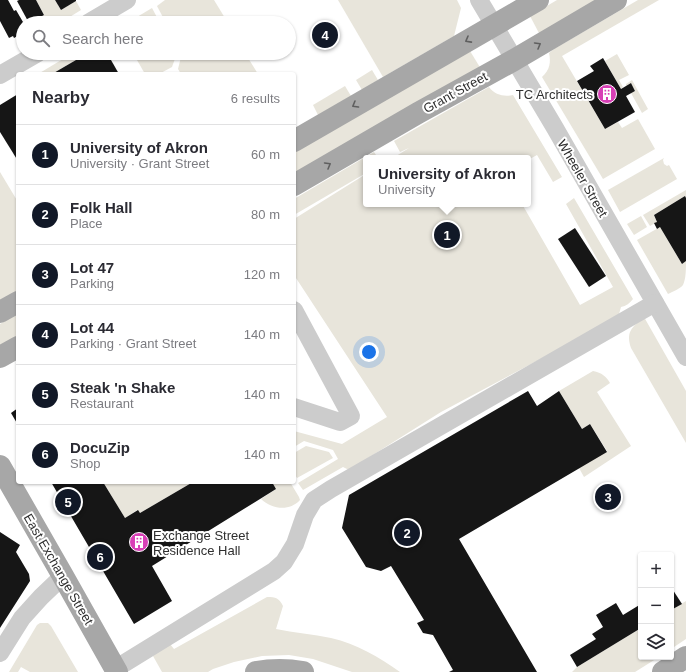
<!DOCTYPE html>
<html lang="en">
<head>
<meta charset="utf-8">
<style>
  body { margin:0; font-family:Arial,sans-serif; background:#f2f2f3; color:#2b2b33 }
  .controls { position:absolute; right:12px; bottom:12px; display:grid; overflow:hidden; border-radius:4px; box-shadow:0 1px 3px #0004 }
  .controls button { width:36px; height:36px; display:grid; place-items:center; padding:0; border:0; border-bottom:1px solid #e1e1e2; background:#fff; color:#2b2b33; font:20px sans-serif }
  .you { position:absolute; left:369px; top:352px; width:14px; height:14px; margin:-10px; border:3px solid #fff; border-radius:50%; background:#1a73e8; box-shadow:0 0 0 6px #1a73e833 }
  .badge { display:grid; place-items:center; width:26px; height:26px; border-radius:50%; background:#111827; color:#fff; font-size:13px; font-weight:700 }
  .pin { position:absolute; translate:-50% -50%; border:2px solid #fff; box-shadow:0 1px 4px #0006 }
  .popup { position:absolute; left:363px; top:155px; width:168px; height:52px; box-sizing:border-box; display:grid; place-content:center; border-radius:4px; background:#fff; filter:drop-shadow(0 1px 3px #0005); font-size:13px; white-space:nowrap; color:#7c7c81 }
  .popup b { font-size:15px; color:#2b2b33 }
  .popup::after { content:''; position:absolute; left:50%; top:100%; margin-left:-8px; border:8px solid transparent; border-top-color:#fff }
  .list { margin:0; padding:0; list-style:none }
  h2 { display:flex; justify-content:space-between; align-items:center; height:52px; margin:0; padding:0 16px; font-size:17px }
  h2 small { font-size:13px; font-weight:400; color:#7c7c81 }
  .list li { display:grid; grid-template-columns:26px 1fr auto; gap:12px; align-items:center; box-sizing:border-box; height:60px; padding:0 16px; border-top:1px solid #e1e1e2 }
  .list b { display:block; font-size:15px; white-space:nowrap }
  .list p { margin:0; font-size:13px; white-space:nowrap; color:#7c7c81 }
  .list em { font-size:13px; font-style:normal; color:#7c7c81 }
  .icon { flex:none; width:22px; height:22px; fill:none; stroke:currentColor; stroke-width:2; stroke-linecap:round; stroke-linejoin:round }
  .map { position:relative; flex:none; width:686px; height:672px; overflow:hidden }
  .search { position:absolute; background:#fff; box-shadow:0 1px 3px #0004; left:16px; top:16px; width:280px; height:44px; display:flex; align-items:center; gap:10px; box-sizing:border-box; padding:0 14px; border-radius:22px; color:#7c7c81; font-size:15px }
  .panel { position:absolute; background:#fff; box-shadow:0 1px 3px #0004; left:16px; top:72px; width:280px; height:412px; border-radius:4px }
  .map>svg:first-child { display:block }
</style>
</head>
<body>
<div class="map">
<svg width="686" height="672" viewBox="0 0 686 672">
  <rect width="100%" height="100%" fill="#fff"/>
  <g fill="#e8e5db">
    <polygon points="36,0 55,0 61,10 76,1 81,10 60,23 35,23 33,21 44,15"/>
    <polygon points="165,0 214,0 228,23 166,23 157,6"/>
    <polygon points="338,0 457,0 461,8 454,36 383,77"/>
    <polygon points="557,0 600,0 540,35 530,16"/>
    <path d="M638 0H659L562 56 605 129 618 122 622 128 638 119 655 149 603 179 542 77C550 70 551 62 549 53L554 49Z"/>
    <polygon points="152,8 160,23 127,23"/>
    <polygon points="470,51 481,69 294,177 294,152"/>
    <polygon points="73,53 88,53 52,74 38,74"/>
    <polygon points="133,53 177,53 172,67 159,74 145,74"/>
    <polygon points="182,53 245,53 258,74 181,74 178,69"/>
    <polygon points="617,54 629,75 619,80 623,87 621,89 605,61"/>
    <polygon points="372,70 378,80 362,90 356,80"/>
    <polygon points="632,80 648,109 642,113 631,93 635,91 631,83 626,86 626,84"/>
    <polygon points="345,86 351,96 318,115 313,105"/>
    <path d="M489 87C495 95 504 97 513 95L562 177 553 182 537 155 528 160V158H393L409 148 400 152 394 141Z"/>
    <polygon points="374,152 378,158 366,158 366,173 294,215 294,199"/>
    <polygon points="664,158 663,160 664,164 667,166 669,165 677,179 620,212 608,190"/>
    <polygon points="0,172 18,202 18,292 0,302"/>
    <path d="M366 174V204H522L580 305 613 287 566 204 574 198 633 299C630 303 626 306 621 307L619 314 582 337 441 412 349 470 343 467 303 490 298 483 338 459 333 450 304 441 294 447V431L342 444 387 417 294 275V219Z"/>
    <polygon points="686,190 686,198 685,196 654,215 657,222 650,226 643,215"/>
    <polygon points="641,216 647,227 634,235 627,224"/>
    <path d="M660 227 682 264 686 261C686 269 686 279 683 285 680 289 672 292 668 294L637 240Z"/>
    <polygon points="18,313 18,337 0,347 0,324"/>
    <path d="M644 317 686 391V443L631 348C626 332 631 328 644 317Z"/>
    <path d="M593 371C602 373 606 376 610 383L597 392 631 446 584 477 579 468 607 451 590 424 582 429 559 391Z"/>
    <polygon points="306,446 329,452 333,458 297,478 294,473 294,453"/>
    <polygon points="103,482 193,482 140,513 137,510 125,518"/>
    <path d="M272 482H290L299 497 300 500C289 512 272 509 261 499L276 489Z"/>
    <path d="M267 597C276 597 279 598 283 606L276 629C294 633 313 634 331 638 357 644 379 657 400 672H352L313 659 289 655 262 656 234 662 213 669 208 672H162L153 656 157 650 170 644 174 649Z"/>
    <polygon points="686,601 686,639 671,649 671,610"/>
    <polygon points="40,623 48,623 51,626 78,672 30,672 21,667 18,672 9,672 37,625"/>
    <polygon points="641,628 641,657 659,657 635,672 572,672 577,667"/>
  </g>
  <g fill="#161616">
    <polygon points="0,0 8,0 14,11 16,10 23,22 23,33 14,38 13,36 9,38 0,21"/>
    <polygon points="19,0 36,0 44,15 29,23 17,1"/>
    <polygon points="55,0 76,0 76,1 61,10"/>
    <polygon points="88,53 107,53 119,74 52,74"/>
    <polygon points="603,58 621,89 631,83 635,91 626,96 635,112 605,129 577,81 594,71 590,66"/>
    <polygon points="18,94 18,161 0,132 0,105"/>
    <polygon points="685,196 686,198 686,261 682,264 660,227 657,229 654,223 657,222 654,215"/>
    <polygon points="575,228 606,276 589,287 558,239"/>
    <polygon points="528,391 537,406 559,391 582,429 590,424 607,452 459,539 537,672 449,672 453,670 433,635 423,633 417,623 424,620 391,566 381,571 366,567 342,528 349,495"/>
    <polygon points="18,408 18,425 11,413"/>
    <polygon points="51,482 103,482 125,518 138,510 140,513 193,482 272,482 276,489 152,566 172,601 134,624"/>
    <polygon points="0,532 20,545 16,552 29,574 30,581 0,628"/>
    <polygon points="671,587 682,604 671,610"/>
    <polygon points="616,603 623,615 641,604 641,628 577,667 570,655 596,639 592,634 603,627 596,615"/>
  </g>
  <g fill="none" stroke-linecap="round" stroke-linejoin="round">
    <g stroke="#ccc" stroke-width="18">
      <polyline points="479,0 555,128 686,357"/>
      <polyline points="88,23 127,0"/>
      <polyline points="0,75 38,53"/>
      <polyline points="294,310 351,416 340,422 294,407"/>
      <polyline points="0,653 22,618 41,597 63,576"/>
      <polyline points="115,669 274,571 284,562 295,544 305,515 314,500 331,489 655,303"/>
    </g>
    <g stroke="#a7a7a7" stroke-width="22">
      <polyline points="294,141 538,0"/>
      <polyline points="294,185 418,113 514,60 616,0"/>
      <polyline points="0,312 18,302"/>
      <polyline points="0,357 18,347"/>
      <polyline points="0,466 63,576 117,672"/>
      <path d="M256 672C273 669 286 669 303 672"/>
      <polyline points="663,672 686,657"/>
    </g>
  </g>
  <defs><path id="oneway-chevron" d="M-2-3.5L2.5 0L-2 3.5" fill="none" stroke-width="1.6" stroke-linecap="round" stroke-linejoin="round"/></defs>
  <g stroke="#5f5f5f">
    <use href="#oneway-chevron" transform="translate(468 40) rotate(151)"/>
    <use href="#oneway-chevron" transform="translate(538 45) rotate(-30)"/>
    <use href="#oneway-chevron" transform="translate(355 105) rotate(150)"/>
    <use href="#oneway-chevron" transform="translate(328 165) rotate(-30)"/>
  </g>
  <defs>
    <g id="building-disc" transform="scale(1)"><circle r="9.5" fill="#d83fb6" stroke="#fff"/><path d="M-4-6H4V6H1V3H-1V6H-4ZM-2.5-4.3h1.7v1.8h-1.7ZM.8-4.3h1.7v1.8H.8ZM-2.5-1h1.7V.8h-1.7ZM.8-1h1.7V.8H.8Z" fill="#fff"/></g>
  </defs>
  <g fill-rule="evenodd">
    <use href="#building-disc" x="607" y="94"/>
    <use href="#building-disc" x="139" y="542"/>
  </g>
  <g text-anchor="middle" stroke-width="4" stroke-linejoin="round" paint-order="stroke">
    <g font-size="13" fill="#2f2f2f" stroke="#fff">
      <text transform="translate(455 92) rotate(-29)" y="5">Grant Street</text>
      <text transform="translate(583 178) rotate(60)" y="5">Wheeler Street</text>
      <text transform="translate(59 569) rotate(60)" y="5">East Exchange Street</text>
    </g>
    <g font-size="13" fill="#2f2f2f" stroke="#fff" text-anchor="end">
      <text x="593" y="99">TC Architects</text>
      <text x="153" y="540" text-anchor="start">Exchange Street<tspan x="153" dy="15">Residence Hall</tspan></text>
    </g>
  </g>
</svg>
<div class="controls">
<button>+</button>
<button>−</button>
<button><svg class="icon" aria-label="layers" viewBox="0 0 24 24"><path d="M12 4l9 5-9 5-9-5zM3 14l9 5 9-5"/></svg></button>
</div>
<div class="you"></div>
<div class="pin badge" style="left:447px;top:235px">1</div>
<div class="popup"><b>University of Akron</b>University</div>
<div class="pin badge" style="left:407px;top:533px">2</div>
<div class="pin badge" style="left:608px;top:497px">3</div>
<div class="pin badge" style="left:325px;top:35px">4</div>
<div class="pin badge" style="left:68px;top:502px">5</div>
<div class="pin badge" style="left:100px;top:557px">6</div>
<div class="search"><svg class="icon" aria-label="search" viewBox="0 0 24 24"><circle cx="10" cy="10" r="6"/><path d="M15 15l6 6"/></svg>Search here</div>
<section class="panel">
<h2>Nearby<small>6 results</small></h2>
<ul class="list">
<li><span class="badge">1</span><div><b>University of Akron</b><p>University · Grant Street</p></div><em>60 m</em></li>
<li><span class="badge">2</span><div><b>Folk Hall</b><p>Place</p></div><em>80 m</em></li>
<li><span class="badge">3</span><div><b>Lot 47</b><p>Parking</p></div><em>120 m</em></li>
<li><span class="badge">4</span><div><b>Lot 44</b><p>Parking · Grant Street</p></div><em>140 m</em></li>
<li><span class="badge">5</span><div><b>Steak 'n Shake</b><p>Restaurant</p></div><em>140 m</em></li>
<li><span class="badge">6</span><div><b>DocuZip</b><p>Shop</p></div><em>140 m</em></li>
</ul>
</section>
</div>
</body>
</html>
